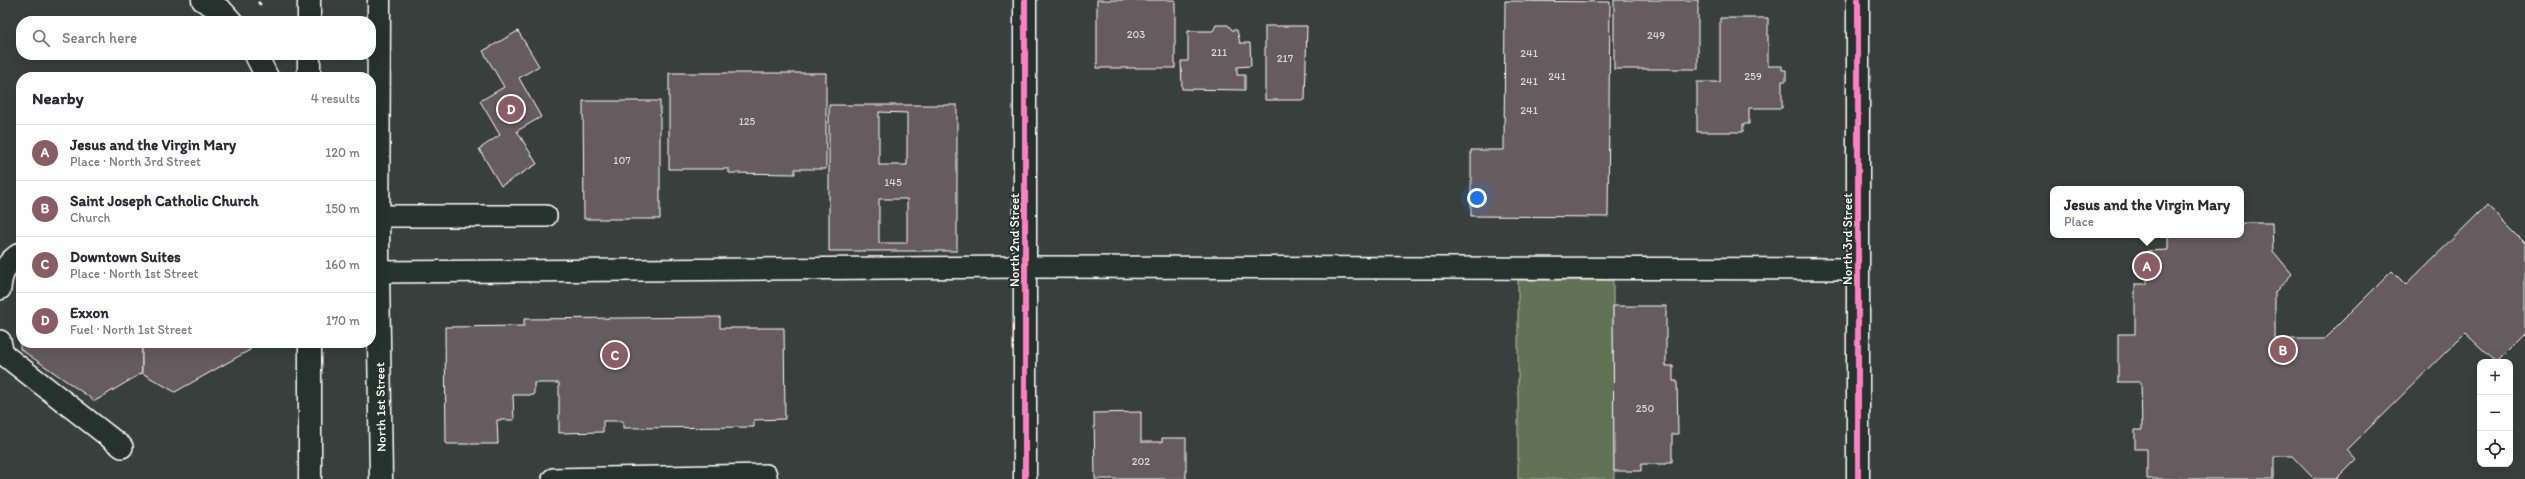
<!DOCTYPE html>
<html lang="en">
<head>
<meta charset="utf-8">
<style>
  body { margin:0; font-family:Itim,sans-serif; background:#f7f7f7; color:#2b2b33 }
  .controls { position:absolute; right:12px; bottom:12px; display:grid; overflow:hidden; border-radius:8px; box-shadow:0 4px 16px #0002 }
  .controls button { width:36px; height:36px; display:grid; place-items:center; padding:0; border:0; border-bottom:1px solid #e1e1e2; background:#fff; color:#2b2b33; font:20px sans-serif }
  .you { position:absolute; left:1477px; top:198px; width:14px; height:14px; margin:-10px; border:3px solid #fff; border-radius:50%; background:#1a73e8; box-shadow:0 0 0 6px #1a73e833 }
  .badge { display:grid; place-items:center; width:26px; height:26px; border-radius:50%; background:#8a5d65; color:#fff; font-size:13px; font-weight:700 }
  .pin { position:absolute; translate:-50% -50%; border:2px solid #fff; box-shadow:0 1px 4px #0006 }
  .popup { position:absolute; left:2050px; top:186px; width:194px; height:52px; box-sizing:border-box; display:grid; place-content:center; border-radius:8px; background:#fff; filter:drop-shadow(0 1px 3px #0005); font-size:13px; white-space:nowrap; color:#7c7c81 }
  .popup b { font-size:15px; color:#2b2b33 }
  .popup::after { content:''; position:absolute; left:50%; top:100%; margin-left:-8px; border:8px solid transparent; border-top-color:#fff }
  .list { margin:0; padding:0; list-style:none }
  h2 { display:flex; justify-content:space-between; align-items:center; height:52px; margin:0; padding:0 16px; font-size:17px }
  h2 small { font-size:13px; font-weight:400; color:#7c7c81 }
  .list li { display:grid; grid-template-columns:26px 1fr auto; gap:12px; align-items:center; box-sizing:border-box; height:56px; padding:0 16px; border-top:1px solid #e1e1e2 }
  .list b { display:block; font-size:15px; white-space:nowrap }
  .list p { margin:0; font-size:13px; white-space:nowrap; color:#7c7c81 }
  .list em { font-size:13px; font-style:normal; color:#7c7c81 }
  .icon { flex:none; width:22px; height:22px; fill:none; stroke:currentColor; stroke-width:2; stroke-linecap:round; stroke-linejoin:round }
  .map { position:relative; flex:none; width:2525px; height:479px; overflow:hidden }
  .search { position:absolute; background:#fff; box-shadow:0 4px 16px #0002; left:16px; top:16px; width:360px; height:44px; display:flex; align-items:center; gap:10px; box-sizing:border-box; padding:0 14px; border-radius:16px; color:#7c7c81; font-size:15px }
  .panel { position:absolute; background:#fff; box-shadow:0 4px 16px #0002; left:16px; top:72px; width:360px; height:276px; border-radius:16px }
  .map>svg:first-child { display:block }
</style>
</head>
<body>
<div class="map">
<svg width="2525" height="479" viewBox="0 0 2525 479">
  <rect width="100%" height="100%" fill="#393f3c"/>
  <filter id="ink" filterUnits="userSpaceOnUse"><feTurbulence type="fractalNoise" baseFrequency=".025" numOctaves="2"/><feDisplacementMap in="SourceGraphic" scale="8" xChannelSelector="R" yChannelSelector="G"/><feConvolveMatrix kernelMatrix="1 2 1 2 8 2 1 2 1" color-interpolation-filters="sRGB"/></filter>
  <g filter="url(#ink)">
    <polygon fill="#627355" stroke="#b0b9aa" points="1518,280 1613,280 1614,479 1518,479"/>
    <g fill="#665b5f" stroke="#fff" fill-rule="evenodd">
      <rect x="1097" y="0" width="78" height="68"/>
      <rect x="1614" y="0" width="84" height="69"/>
      <polygon points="1505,1 1610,2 1608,217 1471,216 1471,150 1504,150"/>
      <polygon points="1720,18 1768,18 1768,66 1782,66 1782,70 1786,70 1786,81 1782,81 1782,108 1749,108 1749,124 1743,124 1743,132 1697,132 1697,82 1720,82"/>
      <polygon points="1216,25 1228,25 1232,30 1237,30 1240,43 1250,43 1251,66 1237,67 1237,75 1245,75 1245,90 1182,89 1181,61 1188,61 1188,31 1213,31"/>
      <polygon points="1265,26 1307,26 1305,100 1265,100"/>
      <polygon points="518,31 539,66 519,78 541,117 517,131 537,164 501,186 479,149 500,135 480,101 504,87 483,51"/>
      <polygon points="669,73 826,73 826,169 795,169 795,174 729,173 729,169 669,169"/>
      <polygon points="583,101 660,101 660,219 584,219"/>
      <path d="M829 105H957V251H829ZM879 112 907 113V165H879ZM879 199H907V243H879Z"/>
      <polygon points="2487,205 2525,243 2525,333 2496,362 2465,333 2347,450 2356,460 2337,479 2314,479 2292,456 2274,456 2274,479 2147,479 2147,449 2135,449 2135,430 2142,430 2141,382 2118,382 2118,334 2135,334 2135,284 2147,284 2147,251 2168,250 2168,235 2241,235 2241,223 2272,223 2273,251 2292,274 2275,292 2275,339 2324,339 2392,271 2406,285"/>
      <polygon points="21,282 21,343 142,343 142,373 95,401 20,349"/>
      <polygon points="1613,306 1666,306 1666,366 1673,366 1673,381 1677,381 1678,434 1672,434 1672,462 1667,462 1667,464 1641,464 1641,471 1614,471"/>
      <polygon points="720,317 720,328 784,328 785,419 754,420 754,427 623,428 623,421 603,421 603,432 559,433 559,383 534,383 534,395 513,395 514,420 497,420 498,444 446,444 445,327 524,326 524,319"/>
      <polygon points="142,343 249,343 250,350 175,392 142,373"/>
      <polygon points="1141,412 1141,442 1162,442 1162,438 1186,438 1186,479 1095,479 1094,413"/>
    </g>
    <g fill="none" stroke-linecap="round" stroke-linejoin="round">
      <g stroke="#fff" stroke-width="24">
        <g id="lane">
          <polyline points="378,216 546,216"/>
          <polyline points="378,272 1025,267 1858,269"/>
          <path d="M0 289C1 273 7 261 21 253"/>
          <polyline points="0,341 3,354 122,447"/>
          <polyline points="553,479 766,475 766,479"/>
        </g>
      </g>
      <g stroke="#fff" stroke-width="25">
        <polyline id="street" points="1025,0 1025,479"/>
      </g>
      <g stroke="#fff" stroke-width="25">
        <polyline id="secondary" points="1858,0 1858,479"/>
      </g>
      <g stroke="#fff" stroke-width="25">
        <g id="highway">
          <polyline points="203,0 222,11 231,21"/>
          <polyline points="309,0 309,21"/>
          <polyline points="379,0 378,272 381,479"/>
          <polyline points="256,55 267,77"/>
          <polyline points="309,55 309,77"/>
          <polyline points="310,343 310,479"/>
        </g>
      </g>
      <polyline stroke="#fff" stroke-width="2.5" stroke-dasharray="4 3" stroke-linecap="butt" points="258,2 263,7"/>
      <use href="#lane" stroke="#26332d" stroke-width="21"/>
      <use href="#street" stroke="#26332d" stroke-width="22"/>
      <use href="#secondary" stroke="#26332d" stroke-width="22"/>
      <use href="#highway" stroke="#26332d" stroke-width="22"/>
      <g stroke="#26332d" stroke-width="8">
        <g id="cycleway">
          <polyline points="1025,0 1025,479"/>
          <polyline points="1858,0 1858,479"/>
        </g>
      </g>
      <use href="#cycleway" stroke="#ff80c0" stroke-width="6"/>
    </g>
  </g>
  <g text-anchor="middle" stroke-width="4" stroke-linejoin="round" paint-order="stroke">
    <g font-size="11" fill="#d9d6d7">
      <text x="1136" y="38">203</text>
      <text x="1656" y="39">249</text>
      <text x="1219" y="56">211</text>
      <text x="1529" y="57">241</text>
      <text x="1285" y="62">217</text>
      <text x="1557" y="80">241</text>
      <text x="1753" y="80">259</text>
      <text x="1529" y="85">241</text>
      <text x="1529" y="114">241</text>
      <text x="747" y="125">125</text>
      <text x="622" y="164">107</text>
      <text x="893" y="186">145</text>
      <text x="1645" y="412">250</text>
      <text x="1141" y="465">202</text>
    </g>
    <g font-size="13" fill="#fff" stroke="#26332d">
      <text transform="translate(1847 239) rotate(-90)" y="5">North 3rd Street</text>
      <text transform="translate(1014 240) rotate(-90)" y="5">North 2nd Street</text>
      <text transform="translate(380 407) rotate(-91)" y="5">North 1st Street</text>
    </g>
  </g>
</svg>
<div class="controls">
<button>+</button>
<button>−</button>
<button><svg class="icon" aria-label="locate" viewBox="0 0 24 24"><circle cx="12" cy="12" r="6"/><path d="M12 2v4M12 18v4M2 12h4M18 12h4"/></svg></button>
</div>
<div class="you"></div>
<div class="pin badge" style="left:2147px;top:266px">A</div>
<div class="popup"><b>Jesus and the Virgin Mary</b>Place</div>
<div class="pin badge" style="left:2283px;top:350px">B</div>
<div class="pin badge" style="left:615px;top:355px">C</div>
<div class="pin badge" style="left:511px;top:109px">D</div>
<div class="search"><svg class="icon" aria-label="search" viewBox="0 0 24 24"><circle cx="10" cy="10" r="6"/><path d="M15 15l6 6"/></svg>Search here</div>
<section class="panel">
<h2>Nearby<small>4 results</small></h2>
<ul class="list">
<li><span class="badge">A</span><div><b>Jesus and the Virgin Mary</b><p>Place · North 3rd Street</p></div><em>120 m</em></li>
<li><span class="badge">B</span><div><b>Saint Joseph Catholic Church</b><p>Church</p></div><em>150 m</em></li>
<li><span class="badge">C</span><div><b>Downtown Suites</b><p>Place · North 1st Street</p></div><em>160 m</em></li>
<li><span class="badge">D</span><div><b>Exxon</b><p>Fuel · North 1st Street</p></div><em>170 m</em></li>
</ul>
</section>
</div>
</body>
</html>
